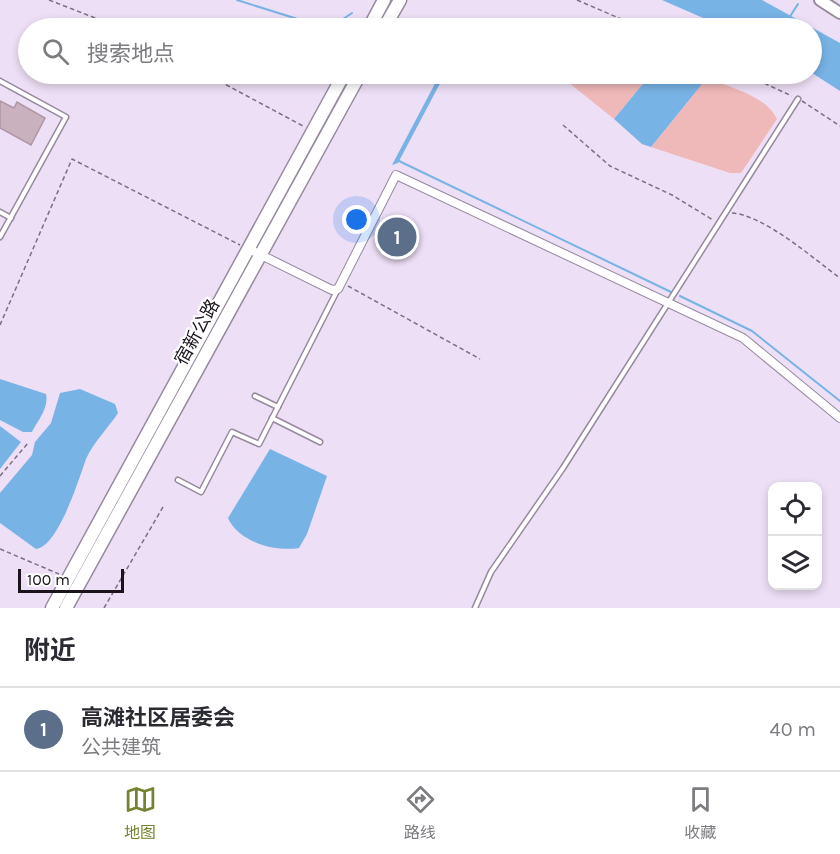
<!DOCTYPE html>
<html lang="zh">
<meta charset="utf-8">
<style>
:root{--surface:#fff;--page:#f7f7f7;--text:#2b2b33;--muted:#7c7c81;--line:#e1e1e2;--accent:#76822f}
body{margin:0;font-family:Karla,"Noto Sans SC",sans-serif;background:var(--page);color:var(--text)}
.controls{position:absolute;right:18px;bottom:18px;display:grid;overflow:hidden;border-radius:12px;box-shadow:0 3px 9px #0003}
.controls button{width:54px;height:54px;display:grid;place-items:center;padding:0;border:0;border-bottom:2px solid var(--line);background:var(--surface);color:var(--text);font:30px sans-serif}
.scale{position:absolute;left:18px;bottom:15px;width:106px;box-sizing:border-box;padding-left:6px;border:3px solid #1a151d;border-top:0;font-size:16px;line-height:21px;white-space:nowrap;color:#1a151d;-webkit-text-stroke:4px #fff;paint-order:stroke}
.you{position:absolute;left:357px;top:220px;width:21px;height:21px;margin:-15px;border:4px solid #fff;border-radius:50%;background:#1a73e8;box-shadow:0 0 0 9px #1a73e833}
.badge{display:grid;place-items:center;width:39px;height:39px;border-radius:50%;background:var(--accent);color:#fff;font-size:20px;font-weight:700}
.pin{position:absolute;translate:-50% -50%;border:3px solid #fff;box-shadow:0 2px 6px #0006}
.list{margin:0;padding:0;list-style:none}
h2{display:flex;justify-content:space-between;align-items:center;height:78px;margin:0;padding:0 24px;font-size:26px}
h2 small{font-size:20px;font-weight:400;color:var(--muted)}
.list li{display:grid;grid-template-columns:39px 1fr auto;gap:18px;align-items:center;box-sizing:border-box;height:84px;padding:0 24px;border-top:2px solid var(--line)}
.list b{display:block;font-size:22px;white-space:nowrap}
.list p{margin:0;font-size:20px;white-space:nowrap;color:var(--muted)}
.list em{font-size:20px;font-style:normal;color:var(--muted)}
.icon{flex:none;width:33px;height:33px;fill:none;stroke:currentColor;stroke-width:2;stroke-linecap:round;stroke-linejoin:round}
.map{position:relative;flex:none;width:840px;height:608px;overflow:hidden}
.search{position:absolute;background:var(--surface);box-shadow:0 3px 9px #0003;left:18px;right:18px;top:18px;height:66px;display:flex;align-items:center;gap:15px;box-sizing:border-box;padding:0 21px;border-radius:33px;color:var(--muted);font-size:22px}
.sheet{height:162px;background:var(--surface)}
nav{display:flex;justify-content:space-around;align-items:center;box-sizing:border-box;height:84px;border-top:2px solid var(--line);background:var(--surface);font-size:16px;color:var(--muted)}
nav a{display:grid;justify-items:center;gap:3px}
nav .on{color:var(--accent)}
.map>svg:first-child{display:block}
.green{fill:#f0b9b9}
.water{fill:#78b3e6}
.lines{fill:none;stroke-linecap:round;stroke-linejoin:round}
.stream{stroke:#78b3e6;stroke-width:2}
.building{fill:#cab1be;stroke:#af96a3;stroke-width:1.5}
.service-casing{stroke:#968a9f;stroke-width:7}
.minor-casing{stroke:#968a9f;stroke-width:10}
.secondary-casing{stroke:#968a9f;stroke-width:14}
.trunk-casing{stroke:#968a9f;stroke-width:15}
.path{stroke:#7a7180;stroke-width:1.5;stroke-dasharray:4.5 3;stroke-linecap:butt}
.service{stroke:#fff;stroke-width:4}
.minor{stroke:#fff;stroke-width:8}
.secondary{stroke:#fff;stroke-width:10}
.trunk{stroke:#fff;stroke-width:12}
.labels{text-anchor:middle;stroke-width:4.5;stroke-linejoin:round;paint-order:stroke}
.street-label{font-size:18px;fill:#1a151d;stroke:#fff}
</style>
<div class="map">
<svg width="840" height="608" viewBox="0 0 840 608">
<rect width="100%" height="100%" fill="#eddff6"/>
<g class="green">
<path d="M 558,74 L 651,74 L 614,119 Z"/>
<path d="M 707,78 C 731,88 765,95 777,119 L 741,173 L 730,173 L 651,147 Z"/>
</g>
<g class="water">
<path d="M 662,0 L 762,0 L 840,43 L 840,91 L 812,73 L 812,28 L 726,28 Z"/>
<path d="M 440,74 L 445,74 L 398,163 L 392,165 Z"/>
<path d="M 651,74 L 698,74 L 707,78 L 651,147 L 642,144 L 614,119 Z"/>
<path d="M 0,379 L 46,394 C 49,408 38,420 32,432 L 23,432 L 0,420 Z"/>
<path d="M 80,389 L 115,404 L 118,413 C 108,428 93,443 86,459 C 79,479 58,547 36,549 L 0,523 L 0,493 L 32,455 L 35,442 L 51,423 L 60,393 Z"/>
<path d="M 0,426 L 21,442 L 0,469 Z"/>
<path d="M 270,449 L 327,476 L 307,534 L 299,548 C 276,552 238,542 228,518 Z"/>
</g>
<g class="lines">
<g class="stream">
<path d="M 237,0 L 323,27 L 337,23 L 352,13"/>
<path d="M 789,18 L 798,4"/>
<path d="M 399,161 L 671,292"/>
<path d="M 680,296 L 752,331 L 840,401"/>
</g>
</g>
<path class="building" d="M 0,101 L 14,108 L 17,102 L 45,118 L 31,145 L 0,128 Z"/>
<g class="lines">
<defs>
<g id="service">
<path d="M 0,81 L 66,117 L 0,237"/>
<path d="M 0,212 L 11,218"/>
<path d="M 255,396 L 278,407"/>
<path d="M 272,418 L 320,442"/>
<path d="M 178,480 L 201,492 L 232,432 L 259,444 L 338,289"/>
<path d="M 475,608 L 491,572 L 563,468 L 798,99"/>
</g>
<path id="minor" d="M 249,249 L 332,290 L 338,289 L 396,175 L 743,338 L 840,418"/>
<path id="secondary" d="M 820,0 L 840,13"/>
<g id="trunk">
<path d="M 369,28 L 384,0"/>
<path d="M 384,28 L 400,0"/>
<path d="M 52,608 L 344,74"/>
<path d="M 66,608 L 360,74"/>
</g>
</defs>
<use href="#service" class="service-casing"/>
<use href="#minor" class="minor-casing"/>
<use href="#secondary" class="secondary-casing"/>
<use href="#trunk" class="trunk-casing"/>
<g class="path">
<path d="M 49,0 L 121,28"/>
<path d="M 577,0 L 642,28"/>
<path d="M 206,74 L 303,126"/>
<path d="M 744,74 L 792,96"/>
<path d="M 802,101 L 840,126"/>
<path d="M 563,125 L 610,166 L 672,195 L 713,220"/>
<path d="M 732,213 C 764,215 814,259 840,278"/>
<path d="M 348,286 L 480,359"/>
<path d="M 0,325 L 72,159 L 240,245"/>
<path d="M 0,476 L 28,443"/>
<path d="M 0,549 L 59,574"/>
<path d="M 104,608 L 163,507"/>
</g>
<use href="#service" class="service"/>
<use href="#minor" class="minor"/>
<use href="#secondary" class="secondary"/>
<use href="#trunk" class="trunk"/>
</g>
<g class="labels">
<g class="street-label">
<text transform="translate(197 332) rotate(-61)" y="6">宿新公路</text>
</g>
</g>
</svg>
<div class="controls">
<button><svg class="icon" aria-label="locate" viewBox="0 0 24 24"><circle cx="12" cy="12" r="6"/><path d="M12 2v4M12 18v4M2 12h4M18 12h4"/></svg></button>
<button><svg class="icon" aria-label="layers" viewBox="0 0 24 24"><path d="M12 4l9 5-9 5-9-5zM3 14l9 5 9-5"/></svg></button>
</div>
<div class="scale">100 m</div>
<div class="you"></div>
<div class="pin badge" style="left:397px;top:237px;background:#5c6f8a">1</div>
<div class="search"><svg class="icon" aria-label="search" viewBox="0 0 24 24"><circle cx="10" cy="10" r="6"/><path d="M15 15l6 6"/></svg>搜索地点</div>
</div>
<section class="sheet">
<h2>附近<small></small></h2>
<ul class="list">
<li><span class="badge" style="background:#5c6f8a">1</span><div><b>高滩社区居委会</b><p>公共建筑</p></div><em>40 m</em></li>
</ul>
</section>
<nav>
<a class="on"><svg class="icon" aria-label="map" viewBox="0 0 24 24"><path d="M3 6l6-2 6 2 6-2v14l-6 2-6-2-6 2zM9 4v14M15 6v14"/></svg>地图</a>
<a><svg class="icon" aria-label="directions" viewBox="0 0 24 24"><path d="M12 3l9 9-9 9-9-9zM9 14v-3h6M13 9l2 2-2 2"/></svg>路线</a>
<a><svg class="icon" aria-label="saved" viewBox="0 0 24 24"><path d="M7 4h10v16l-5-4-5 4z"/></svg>收藏</a>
</nav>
